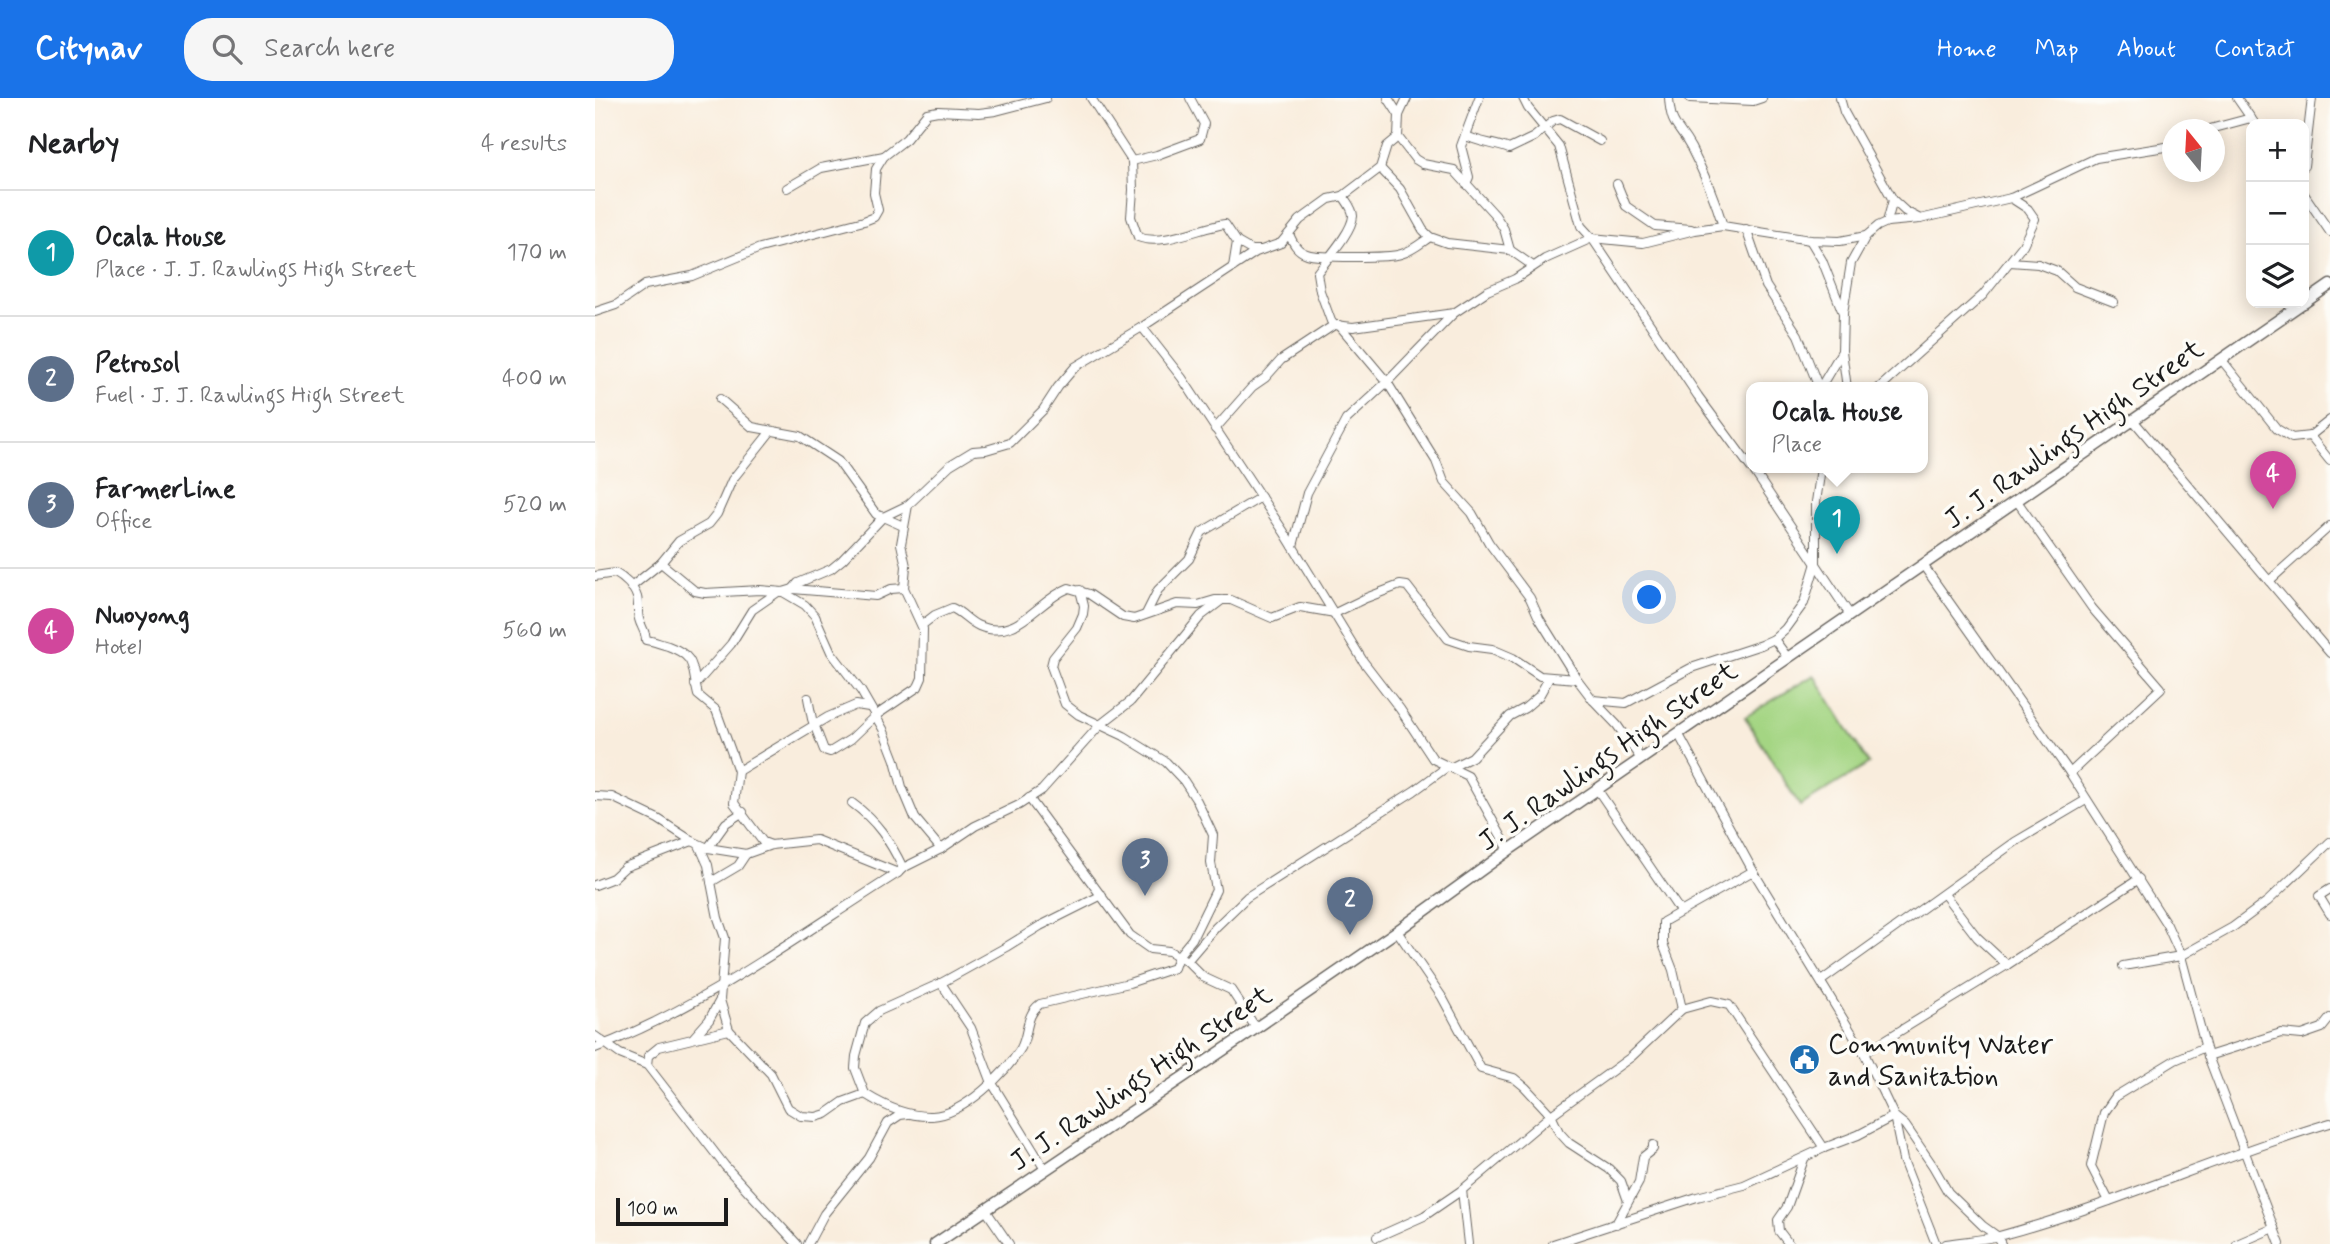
<!DOCTYPE html>
<meta charset="utf-8">
<style>
:root{--surface:#fff;--page:#f6f6f6;--text:#202124;--muted:#757577;--line:#e0e0e0;--accent:#1a73e8}
body{margin:0;font-family:Mynerve,sans-serif;background:var(--page);color:var(--text)}
.controls{position:absolute;right:21px;top:21px;display:grid;overflow:hidden;border-radius:14px;box-shadow:0 4px 18px #0003}
.controls button{width:63px;height:63px;display:grid;place-items:center;padding:0;border:0;border-bottom:2px solid var(--line);background:var(--surface);color:var(--text);font:35px sans-serif}
.compass{position:absolute;left:1567px;top:21px;width:63px;height:63px;border-radius:50%;background:var(--surface);box-shadow:0 4px 18px #0003;rotate:342deg}
.scale{position:absolute;left:21px;bottom:18px;width:112px;box-sizing:border-box;padding-left:7px;border:4px solid #1c1c1c;border-top:0;font-size:19px;line-height:24px;white-space:nowrap;color:#1c1c1c;-webkit-text-stroke:5px #fdfcf7;paint-order:stroke}
.you{position:absolute;left:1055px;top:500px;width:24px;height:24px;margin:-18px;border:5px solid #fff;border-radius:50%;background:#1a73e8;box-shadow:0 0 0 10px #1a73e833}
.badge{display:grid;place-items:center;width:46px;height:46px;border-radius:50%;background:var(--accent);color:#fff;font-size:23px;font-weight:700}
.pin{position:absolute;translate:-50% -58px;filter:drop-shadow(0 2px 4px #0008)}
.pin::after{content:'';position:absolute;top:37px;width:24px;height:21px;background:inherit;clip-path:polygon(0 0,100% 0,50% 100%)}
.popup{position:absolute;left:1151px;top:284px;width:182px;height:91px;box-sizing:border-box;display:grid;place-content:center;border-radius:14px;background:var(--surface);filter:drop-shadow(0 2px 5px #0005);font-size:23px;white-space:nowrap;color:var(--muted)}
.popup b{font-size:26px;color:var(--text)}
.popup::after{content:'';position:absolute;left:50%;top:100%;margin-left:-14px;border:14px solid transparent;border-top-color:var(--surface)}
.list{margin:0;padding:0;list-style:none}
h2{display:flex;justify-content:space-between;align-items:center;height:91px;margin:0;padding:0 28px;font-size:30px}
h2 small{font-size:23px;font-weight:400;color:var(--muted)}
.list li{display:grid;grid-template-columns:46px 1fr auto;gap:21px;align-items:center;box-sizing:border-box;height:126px;padding:0 28px;border-top:2px solid var(--line)}
.list b{display:block;font-size:26px;white-space:nowrap}
.list p{margin:0;font-size:23px;white-space:nowrap;color:var(--muted)}
.list em{font-size:23px;font-style:normal;color:var(--muted)}
.icon{flex:none;width:38px;height:38px;fill:none;stroke:currentColor;stroke-width:2;stroke-linecap:round;stroke-linejoin:round}
.map{position:relative;flex:none;width:1735px;height:1146px;overflow:hidden}
header{display:flex;align-items:center;gap:42px;box-sizing:border-box;height:98px;padding:0 35px;background:var(--accent);color:#fff}
header strong{font-size:33px}
nav{display:flex;gap:38px;margin-inline-start:auto;font-size:24px}
.search{width:490px;height:63px;background:var(--page);display:flex;align-items:center;gap:18px;box-sizing:border-box;padding:0 24px;border-radius:28px;color:var(--muted);font-size:26px}
main{display:flex}
aside{flex:1;background:var(--surface)}
.map>svg:first-child{display:block}
.green{fill:#a4d583;stroke:#607850;stroke-width:2}
.lines{fill:none;stroke-linecap:round;stroke-linejoin:round}
.minor-casing{stroke:#696560;stroke-width:10}
.major-casing{stroke:#696560;stroke-width:13}
.minor{stroke:#fff;stroke-width:8}
.major{stroke:#fff;stroke-width:10}
.labels{text-anchor:middle;stroke-width:7;stroke-linejoin:round;paint-order:stroke}
.street-label{font-size:28px;fill:#1c1c1c;stroke:#fdfcf7}
.poi-label{font-size:28px;fill:#1c1c1c;stroke:#fdfcf7;text-anchor:start}
</style>
<header>
<strong>Citynav</strong>
<div class="search"><svg class="icon" aria-label="search" viewBox="0 0 24 24"><circle cx="10" cy="10" r="6"/><path d="M15 15l6 6"/></svg>Search here</div>
<nav><a>Home</a><a>Map</a><a>About</a><a>Contact</a></nav>
</header>
<main>
<aside>
<h2>Nearby<small>4 results</small></h2>
<ul class="list">
<li><span class="badge" style="background:#0f9aa8">1</span><div><b>Ocala House</b><p>Place · J. J. Rawlings High Street</p></div><em>170 m</em></li>
<li><span class="badge" style="background:#5c6f8a">2</span><div><b>Petrosol</b><p>Fuel · J. J. Rawlings High Street</p></div><em>400 m</em></li>
<li><span class="badge" style="background:#5c6f8a">3</span><div><b>FarmerLine</b><p>Office</p></div><em>520 m</em></li>
<li><span class="badge" style="background:#d1479c">4</span><div><b>Nuoyong</b><p>Hotel</p></div><em>560 m</em></li>
</ul>
</aside>
<div class="map">
<svg width="1735" height="1146" viewBox="0 0 1735 1146">
<rect width="100%" height="100%" fill="#fdfcf7"/>
<filter id="ink" filterUnits="userSpaceOnUse"><feTurbulence type="fractalNoise" baseFrequency=".0143" numOctaves="2"/><feDisplacementMap in="SourceGraphic" scale="14" xChannelSelector="R" yChannelSelector="G"/><feConvolveMatrix kernelMatrix="1 2 1 2 8 2 1 2 1" color-interpolation-filters="sRGB"/></filter>
<filter id="wash" filterUnits="userSpaceOnUse"><feTurbulence type="fractalNoise" baseFrequency=".00686" numOctaves="4" result="noise"/><feDisplacementMap in="SourceGraphic" scale="28" xChannelSelector="R" yChannelSelector="G"/><feGaussianBlur stdDeviation="1.57" result="paint"/><feColorMatrix in="noise" values="0 0 0 0 0 0 0 0 0 0 0 0 0 0 0 0 0 1.4 0 .05"/><feComposite in="paint" operator="in"/></filter>
<g filter="url(#wash)">
<rect width="100%" height="100%" fill="#f9eddd"/>
<path class="green" d="M 1219,577 L 1274,666 L 1205,708 L 1150,619 Z"/>
</g>
<g filter="url(#ink)">
<g class="lines">
<defs>
<g id="minor">
<path d="M 496,0 L 537,63 L 562,57 L 605,41 L 609,26 L 595,0"/>
<path d="M 793,0 L 804,17"/>
<path d="M 928,0 L 933,10 L 964,48 L 986,128 L 997,140 L 1103,298 L 1156,370"/>
<path d="M 1074,0 C 1076,30 1083,26 1096,50 C 1109,75 1120,101 1128,128"/>
<path d="M 1095,0 L 1158,3 L 1167,0"/>
<path d="M 1245,0 L 1249,14 L 1298,102 L 1292,124"/>
<path d="M 1642,0 L 1660,26"/>
<path d="M 1611,32 L 1656,20"/>
<path d="M 870,37 C 883,45 900,45 914,51 L 939,39 L 958,23 L 965,21 L 1005,43"/>
<path d="M 803,39 L 820,61 L 828,66 L 859,72 L 900,117 L 909,131 L 915,152"/>
<path d="M 537,63 L 538,92 L 536,119 L 543,139 C 567,149 606,129 630,126 L 642,144 L 638,169"/>
<path d="M 1709,68 L 1717,0"/>
<path d="M 785,70 L 805,91 L 828,132 L 835,139 L 852,145 L 915,152 L 938,168"/>
<path d="M 871,86 L 874,79 L 866,48 L 884,0"/>
<path d="M 1022,86 L 1031,108 L 1060,128 L 1096,131"/>
<path d="M 192,90 L 226,70 L 289,58"/>
<path d="M 1709,96 L 1735,134"/>
<path d="M 748,98 C 752,104 758,111 758,118 C 757,134 732,161 722,175 L 725,193 L 736,223 L 739,227 L 758,229 L 859,215 L 892,193 L 920,181 L 950,161 L 997,140 L 1048,145 L 1100,132 L 1128,128 L 1215,142 L 1245,143 L 1271,138"/>
<path d="M 1298,102 L 1310,113 L 1325,121"/>
<path d="M 1151,131 L 1171,188 L 1203,237 L 1224,290"/>
<path d="M 694,136 C 698,145 702,153 712,156 C 723,160 794,160 806,156 C 817,153 826,145 835,139"/>
<path d="M 1215,142 L 1227,162 L 1248,215"/>
<path d="M 642,144 L 656,152 L 665,152"/>
<path d="M 1415,164 L 1443,166 L 1462,173 L 1480,189 L 1519,204"/>
<path d="M 0,214 L 21,207 L 50,187 L 97,178 L 165,150 L 269,123 L 279,119 L 283,112 L 279,95 L 281,71 L 289,58 L 311,41 L 332,15 L 343,13 L 384,15 L 401,13 L 451,0"/>
<path d="M 744,227 L 792,284 L 841,363 L 849,384 L 877,415 L 894,445 L 935,500 L 944,520 L 982,581 L 998,602 L 1022,627 L 1046,661"/>
<path d="M 547,229 L 587,280 L 689,434 L 768,563 L 805,611 L 838,661 L 873,678 L 914,752"/>
<path d="M 1247,253 L 1252,290"/>
<path d="M 1626,261 L 1682,331 L 1697,340 L 1715,338 L 1735,363"/>
<path d="M 1225,290 L 1247,253 L 1248,215 L 1256,165 L 1271,138 L 1283,128 L 1292,124 L 1325,121 L 1416,100 L 1501,60 L 1577,48"/>
<path d="M 1284,290 L 1388,197 L 1428,147 L 1440,121 L 1433,111 L 1416,100"/>
<path d="M 125,301 L 157,329 L 205,338 L 243,363 L 281,416 L 308,428"/>
<path d="M 1538,322 L 1735,555"/>
<path d="M 620,331 L 657,289 L 670,280 L 686,262 L 739,227"/>
<path d="M 1715,338 L 1735,322"/>
<path d="M 1157,370 L 1255,517"/>
<path d="M 1422,403 L 1497,510 L 1566,590 L 1475,675"/>
<path d="M 698,448 L 712,395 L 751,322 L 792,284 L 859,215"/>
<path d="M 66,465 L 100,493 L 110,495 L 165,492 L 188,494 L 198,491 L 203,485 L 236,471 L 247,462 L 288,419 L 313,407 L 355,367 L 378,353 L 391,352 L 415,345 L 448,312 L 463,289 L 480,269 L 547,229 L 661,154 L 686,145 L 705,122 L 734,101 L 748,98 L 785,70 L 792,48 L 803,39 L 804,17 L 812,0"/>
<path d="M 1328,467 L 1475,675 L 1572,827 L 1586,858 L 1613,958 L 1685,1146"/>
<path d="M 0,478 L 20,475 C 29,480 39,489 42,499 C 44,506 42,514 44,521 C 46,529 51,534 51,542 C 59,543 65,546 73,548 C 103,559 96,570 103,597 L 121,612 L 136,653 L 143,673 L 139,705 L 168,744 L 176,747"/>
<path d="M 1674,483 L 1735,428"/>
<path d="M 36,489 L 66,465 L 84,443 L 114,426 L 122,416 L 137,382 L 176,333"/>
<path d="M 198,491 L 281,498 L 296,491 L 309,490"/>
<path d="M 188,494 L 210,507 L 220,518 L 236,554 L 266,593 L 288,631 L 300,662 L 307,689 L 320,720 L 346,751"/>
<path d="M 551,516 L 563,492 L 594,461 L 607,434 L 666,399"/>
<path d="M 327,527 L 340,517 L 357,510 C 367,514 374,524 384,528 C 423,544 441,503 474,490 L 494,496 L 528,519 L 539,521 L 582,506 L 603,507 L 620,502 L 636,502 L 677,520 L 705,509 L 740,515 L 771,500 L 805,487 L 812,488 L 853,541 L 874,548 L 897,551 L 918,560 L 945,578 L 982,581"/>
<path d="M 1179,541 L 1193,560"/>
<path d="M 100,587 L 136,546 L 157,512 L 183,494"/>
<path d="M 213,600 L 217,621 L 229,652 L 235,654 L 256,641 L 280,618 L 323,589 L 327,580 L 328,531 L 309,490 L 311,468 L 306,446 L 313,407"/>
<path d="M 998,602 L 1031,605 L 1096,570 L 1166,547 L 1179,541 L 1190,531 L 1209,505 L 1221,465 L 1221,404 L 1226,370"/>
<path d="M 1083,635 L 1158,773 L 1269,955 L 1299,1018 L 1310,1027 L 1338,1068 L 1353,1094 L 1388,1128 L 1402,1138 L 1406,1146"/>
<path d="M 855,670 L 877,659 L 915,618 L 930,610 L 944,598 L 954,580"/>
<path d="M 143,673 L 233,619 L 261,607 L 274,609"/>
<path d="M 1002,691 L 1085,813"/>
<path d="M 0,698 L 17,699 L 63,721 L 97,743 L 113,750 L 151,756 L 176,747 L 221,742 L 303,775 L 308,770 L 346,751 L 380,728 L 424,707 L 447,692 L 505,627 L 536,603 L 606,518 L 627,502"/>
<path d="M 434,700 L 535,837 L 555,851 L 574,853 L 592,863 L 608,879 L 636,892 L 661,930"/>
<path d="M 257,705 C 282,723 295,743 308,770"/>
<path d="M 104,747 L 113,767 L 116,784 L 143,768 L 151,756"/>
<path d="M 113,750 L 131,725 L 148,714"/>
<path d="M 116,784 L 123,820 L 130,840 L 125,902 L 134,932 L 176,976 L 193,1010 L 206,1018 L 221,1019 L 231,1016 L 248,1004 L 270,996 C 289,1008 314,1019 337,1018 C 368,1017 411,975 426,950 C 434,935 430,917 445,906 L 534,885 L 579,870 L 583,858 L 597,841 L 621,792 L 616,765 L 618,737 L 602,703 L 589,683 L 571,664 L 529,638 L 484,617 L 470,606 L 456,568 L 458,560 L 482,530 L 488,516 L 489,508 L 485,492"/>
<path d="M 0,787 L 18,780 L 30,769 L 97,743"/>
<path d="M 1735,791 L 1724,798 L 1735,816"/>
<path d="M 1349,796 L 1382,839 L 1412,867"/>
<path d="M 802,833 L 847,899 L 886,971 L 919,980 L 930,989 L 956,1017 L 964,1034 L 974,1045 L 1014,1071 L 1026,1083 L 1033,1103"/>
<path d="M 592,863 L 621,829 L 652,799 L 819,693 L 852,669"/>
<path d="M 1528,868 L 1586,858 L 1638,829 L 1673,803 L 1735,744"/>
<path d="M 1226,883 L 1420,744 L 1491,702"/>
<path d="M 346,885 L 376,930 L 397,985 L 449,1070"/>
<path d="M 1087,911 L 1078,872 L 1068,846 L 1068,824 L 1158,773"/>
<path d="M 0,938 L 25,956 L 52,967 L 130,1068 L 202,1146"/>
<path d="M 98,940 L 114,922 L 125,902"/>
<path d="M 0,950 C 107,910 206,836 303,775"/>
<path d="M 1269,955 L 1412,867 L 1544,781"/>
<path d="M 1613,958 L 1686,935 L 1707,937 L 1727,930 L 1735,920"/>
<path d="M 52,967 L 53,958 L 64,949 L 134,932"/>
<path d="M 270,996 L 260,970 L 261,958 L 270,925 L 284,913 L 346,885 L 411,849 L 445,828 L 507,797"/>
<path d="M 867,1092 L 873,1146"/>
<path d="M 1514,1103 L 1496,1068 L 1509,1015 L 1521,998 L 1580,962 L 1610,949"/>
<path d="M 390,1111 L 414,1146"/>
<path d="M 1021,1126 L 1044,1084 L 1048,1059 L 1058,1051 L 1058,1047"/>
<path d="M 782,1139 L 829,1118 L 867,1092 L 956,1017 L 1036,959 L 1087,911 L 1116,903 L 1134,907 L 1229,1050"/>
<path d="M 213,1146 L 229,1116 L 274,1060 L 293,1025 L 305,1017 L 313,1016"/>
<path d="M 958,1146 L 1102,1099 L 1149,1087 L 1229,1050 L 1263,1037 L 1299,1018 L 1308,1062 L 1341,1146"/>
<path d="M 1194,1146 L 1184,1133 L 1183,1122 L 1192,1109 L 1209,1061"/>
<path d="M 1351,1146 C 1369,1143 1387,1142 1404,1138 C 1517,1108 1623,1058 1735,1025"/>
<path d="M 1642,1146 L 1679,1130"/>
</g>
<g id="major">
<path d="M 1709,205 L 1735,187"/>
<path d="M 340,1146 L 661,930 L 802,833 L 914,752 L 1708,205"/>
</g>
</defs>
<use href="#minor" class="minor-casing"/>
<use href="#major" class="major-casing"/>
<use href="#minor" class="minor"/>
<use href="#major" class="major"/>
</g>
</g>
<defs>
<symbol id="civic-disc" viewBox="-11 -11 22 22"><circle r="9.5" fill="#1f6fb2" stroke="#fdfcf7"/><path d="M-.6-6.5H3V-4.5H.6V-3L4-1V1h2V6H-6V1h2V-1L-.6-3ZM-1.2 2.5V6h2.4V2.5Z" fill="#fff"/></symbol>
</defs>
<g fill-rule="evenodd">
<use href="#civic-disc" x="1192" y="944" width="35" height="35"/>
</g>
<g class="labels">
<g class="street-label">
<text transform="translate(1478 335) rotate(-35)" y="10">J. J. Rawlings High Street</text>
<text transform="translate(1012 657) rotate(-35)" y="10">J. J. Rawlings High Street</text>
<text transform="translate(545 979) rotate(-34)" y="10">J. J. Rawlings High Street</text>
</g>
<g class="poi-label">
<text x="1233" y="955">Community Water<tspan x="1233" dy="32">and Sanitation</tspan></text>
</g>
</g>
</svg>
<div class="controls">
<button>+</button>
<button>−</button>
<button><svg class="icon" aria-label="layers" viewBox="0 0 24 24"><path d="M12 4l9 5-9 5-9-5zM3 14l9 5 9-5"/></svg></button>
</div>
<svg class="compass" viewBox="-18 -18 36 36"><path d="M0-13l5 13h-10z" fill="#e53935"/><path d="M0 13l5-13h-10z" fill="#757577"/></svg>
<div class="scale">100 m</div>
<div class="you"></div>
<div class="pin badge" style="left:1242px;top:456px;background:#0f9aa8">1</div>
<div class="popup"><b>Ocala House</b>Place</div>
<div class="pin badge" style="left:755px;top:837px;background:#5c6f8a">2</div>
<div class="pin badge" style="left:550px;top:798px;background:#5c6f8a">3</div>
<div class="pin badge" style="left:1678px;top:411px;background:#d1479c">4</div>
</div>
</main>
